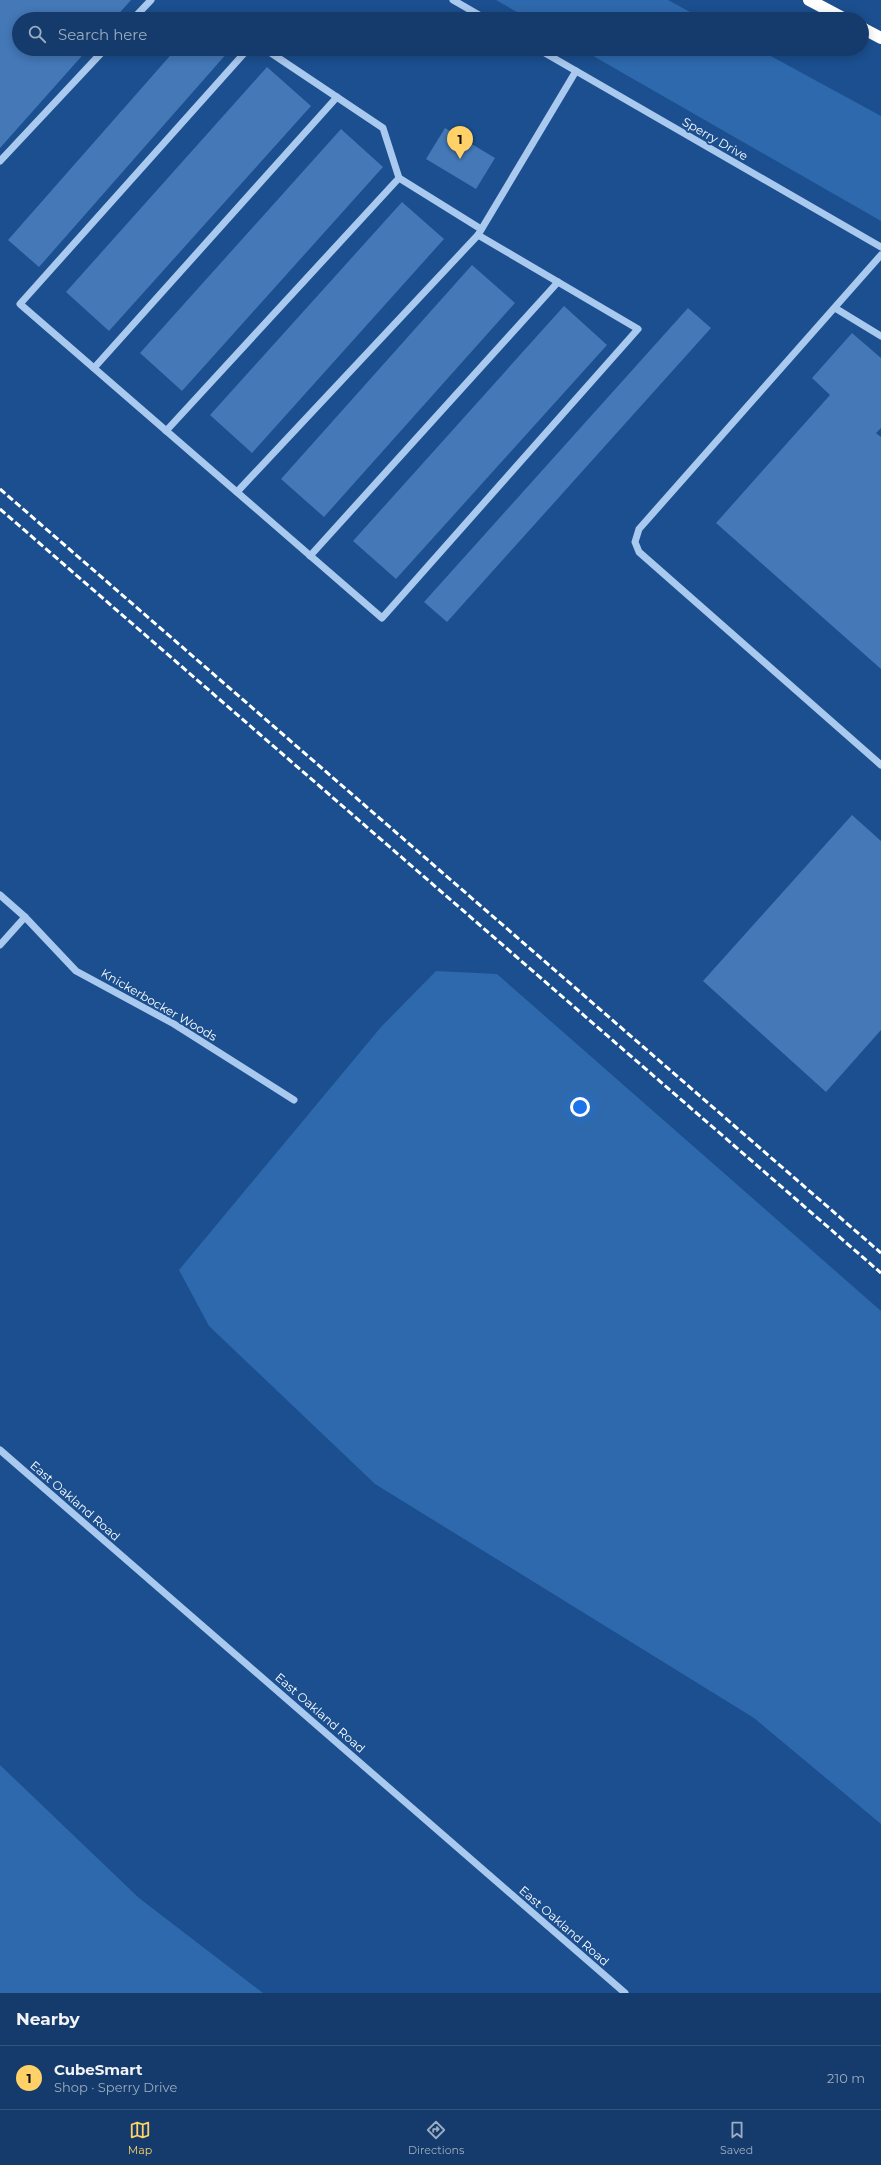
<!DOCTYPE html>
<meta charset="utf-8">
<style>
:root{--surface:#143b6b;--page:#214673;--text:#f1f3f6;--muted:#9dadc1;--line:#33557e;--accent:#ffd166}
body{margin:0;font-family:Montserrat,sans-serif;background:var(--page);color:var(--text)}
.you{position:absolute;left:580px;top:1107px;width:14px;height:14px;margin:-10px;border:3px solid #fff;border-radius:50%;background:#1a73e8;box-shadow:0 0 0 6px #1a73e833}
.badge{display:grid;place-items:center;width:26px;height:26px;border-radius:50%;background:var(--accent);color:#111;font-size:13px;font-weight:700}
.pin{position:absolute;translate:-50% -33px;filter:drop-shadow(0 1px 2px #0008)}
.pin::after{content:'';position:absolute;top:21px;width:14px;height:12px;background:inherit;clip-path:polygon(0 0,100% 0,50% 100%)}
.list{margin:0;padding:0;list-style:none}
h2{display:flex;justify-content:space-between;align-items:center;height:52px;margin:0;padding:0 16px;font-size:17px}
h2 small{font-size:13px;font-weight:400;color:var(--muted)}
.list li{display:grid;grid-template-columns:26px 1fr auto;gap:12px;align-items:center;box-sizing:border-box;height:64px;padding:0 16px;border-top:1px solid var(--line)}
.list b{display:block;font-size:15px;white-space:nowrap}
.list p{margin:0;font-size:13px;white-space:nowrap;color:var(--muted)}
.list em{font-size:13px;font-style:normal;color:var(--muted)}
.icon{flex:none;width:22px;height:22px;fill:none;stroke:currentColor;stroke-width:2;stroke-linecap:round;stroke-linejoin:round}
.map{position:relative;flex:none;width:881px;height:1993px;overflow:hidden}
.search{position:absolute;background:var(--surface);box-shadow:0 2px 10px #0003;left:12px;right:12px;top:12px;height:44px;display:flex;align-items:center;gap:10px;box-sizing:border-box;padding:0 14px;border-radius:22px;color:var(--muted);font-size:15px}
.sheet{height:116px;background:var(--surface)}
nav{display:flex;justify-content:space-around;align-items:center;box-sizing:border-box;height:56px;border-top:1px solid var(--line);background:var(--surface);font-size:11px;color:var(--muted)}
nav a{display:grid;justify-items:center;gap:2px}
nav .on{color:var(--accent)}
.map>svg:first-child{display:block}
.green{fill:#2e69ad}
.building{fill:#4478b7}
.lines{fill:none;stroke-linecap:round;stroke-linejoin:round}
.minor{stroke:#a9c9ee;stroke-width:7}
.highway{stroke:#fff;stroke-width:12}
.rail{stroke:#fff;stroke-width:3;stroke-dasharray:7 3;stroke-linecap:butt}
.labels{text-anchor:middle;stroke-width:4;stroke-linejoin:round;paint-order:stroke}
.street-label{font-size:12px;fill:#fff;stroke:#1b4f8f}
</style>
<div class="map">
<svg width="881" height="1993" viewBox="0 0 881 1993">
<rect width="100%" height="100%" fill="#1b4f8f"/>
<g class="green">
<path d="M 496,0 L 668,0 L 703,19 L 529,19 Z"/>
<path d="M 581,49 L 758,49 L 881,116 L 881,221 Z"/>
<path d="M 436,971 L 497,974 L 881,1311 L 881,1824 L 754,1718 L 375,1484 L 209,1326 L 179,1270 L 381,1027 Z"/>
<path d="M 0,1765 L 139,1898 L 263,1993 L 0,1993 Z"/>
</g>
<g class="building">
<path d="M 0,0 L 131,0 L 114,19 L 19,19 L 19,49 L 88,49 L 0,148 Z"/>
<path d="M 176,49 L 224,49 L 228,52 L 39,267 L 8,240 Z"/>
<path d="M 267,67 L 311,106 L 109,331 L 66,292 Z"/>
<path d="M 445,128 L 495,158 L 476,189 L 426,159 Z"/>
<path d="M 341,129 L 383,167 L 182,391 L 140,353 Z"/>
<path d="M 402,202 L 444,239 L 252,453 L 210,415 Z"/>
<path d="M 472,265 L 515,303 L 324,517 L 281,479 Z"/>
<path d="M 564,306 L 607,345 L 396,579 L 353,541 Z"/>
<path d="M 688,308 L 711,328 L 447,622 L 424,602 Z"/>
<path d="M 852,333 L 881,358 L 881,428 L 876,433 L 881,437 L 881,669 L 716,523 L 830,395 L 812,378 Z"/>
<path d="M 852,815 L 881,841 L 881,1030 L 826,1092 L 703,981 Z"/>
</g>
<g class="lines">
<g class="minor">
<path d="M 453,0 L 486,19"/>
<path d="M 133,19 L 151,0"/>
<path d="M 248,49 L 20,304 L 382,618 L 638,329 L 478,235 L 576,71"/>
<path d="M 265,49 L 383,128 L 399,178 L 481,229"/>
<path d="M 538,49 L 881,247"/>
<path d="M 0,161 L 105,49"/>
<path d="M 881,255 L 639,529 L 635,542 L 639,552 L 881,765"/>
<path d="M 835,308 L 881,336"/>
<path d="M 94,368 L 337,97"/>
<path d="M 166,431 L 399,178"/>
<path d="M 237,492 L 478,235"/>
<path d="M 310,556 L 558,282"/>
<path d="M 0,895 L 25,917 L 76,971 L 174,1024 L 294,1100"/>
<path d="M 0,945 L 25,917"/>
<path d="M 0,1450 L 625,1993"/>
</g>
<g class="highway">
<path d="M 809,0 L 845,19"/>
<path d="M 862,28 L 881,38"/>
</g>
<g class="rail">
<path d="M 0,489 L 881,1253"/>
<path d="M 0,509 L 881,1273"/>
</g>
</g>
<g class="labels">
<g class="street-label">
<text transform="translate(715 139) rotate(30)" y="4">Sperry Drive</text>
<text transform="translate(159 1005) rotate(30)" y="4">Knickerbocker Woods</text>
<text transform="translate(75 1501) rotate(41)" y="4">East Oakland Road</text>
<text transform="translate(320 1713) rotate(41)" y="4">East Oakland Road</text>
<text transform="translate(564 1926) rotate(41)" y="4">East Oakland Road</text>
</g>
</g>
</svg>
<div class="you"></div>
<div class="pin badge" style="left:460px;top:159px">1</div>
<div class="search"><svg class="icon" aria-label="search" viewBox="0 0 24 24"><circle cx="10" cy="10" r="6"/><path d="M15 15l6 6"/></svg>Search here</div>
</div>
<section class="sheet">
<h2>Nearby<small></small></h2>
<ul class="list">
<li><span class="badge">1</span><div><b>CubeSmart</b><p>Shop · Sperry Drive</p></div><em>210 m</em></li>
</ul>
</section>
<nav>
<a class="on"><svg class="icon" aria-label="map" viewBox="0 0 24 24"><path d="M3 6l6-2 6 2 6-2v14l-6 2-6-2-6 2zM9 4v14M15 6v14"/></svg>Map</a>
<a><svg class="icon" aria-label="directions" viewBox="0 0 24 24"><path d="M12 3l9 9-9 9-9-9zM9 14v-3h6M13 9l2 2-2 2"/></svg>Directions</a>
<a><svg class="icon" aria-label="saved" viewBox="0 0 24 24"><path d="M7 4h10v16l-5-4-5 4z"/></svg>Saved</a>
</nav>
